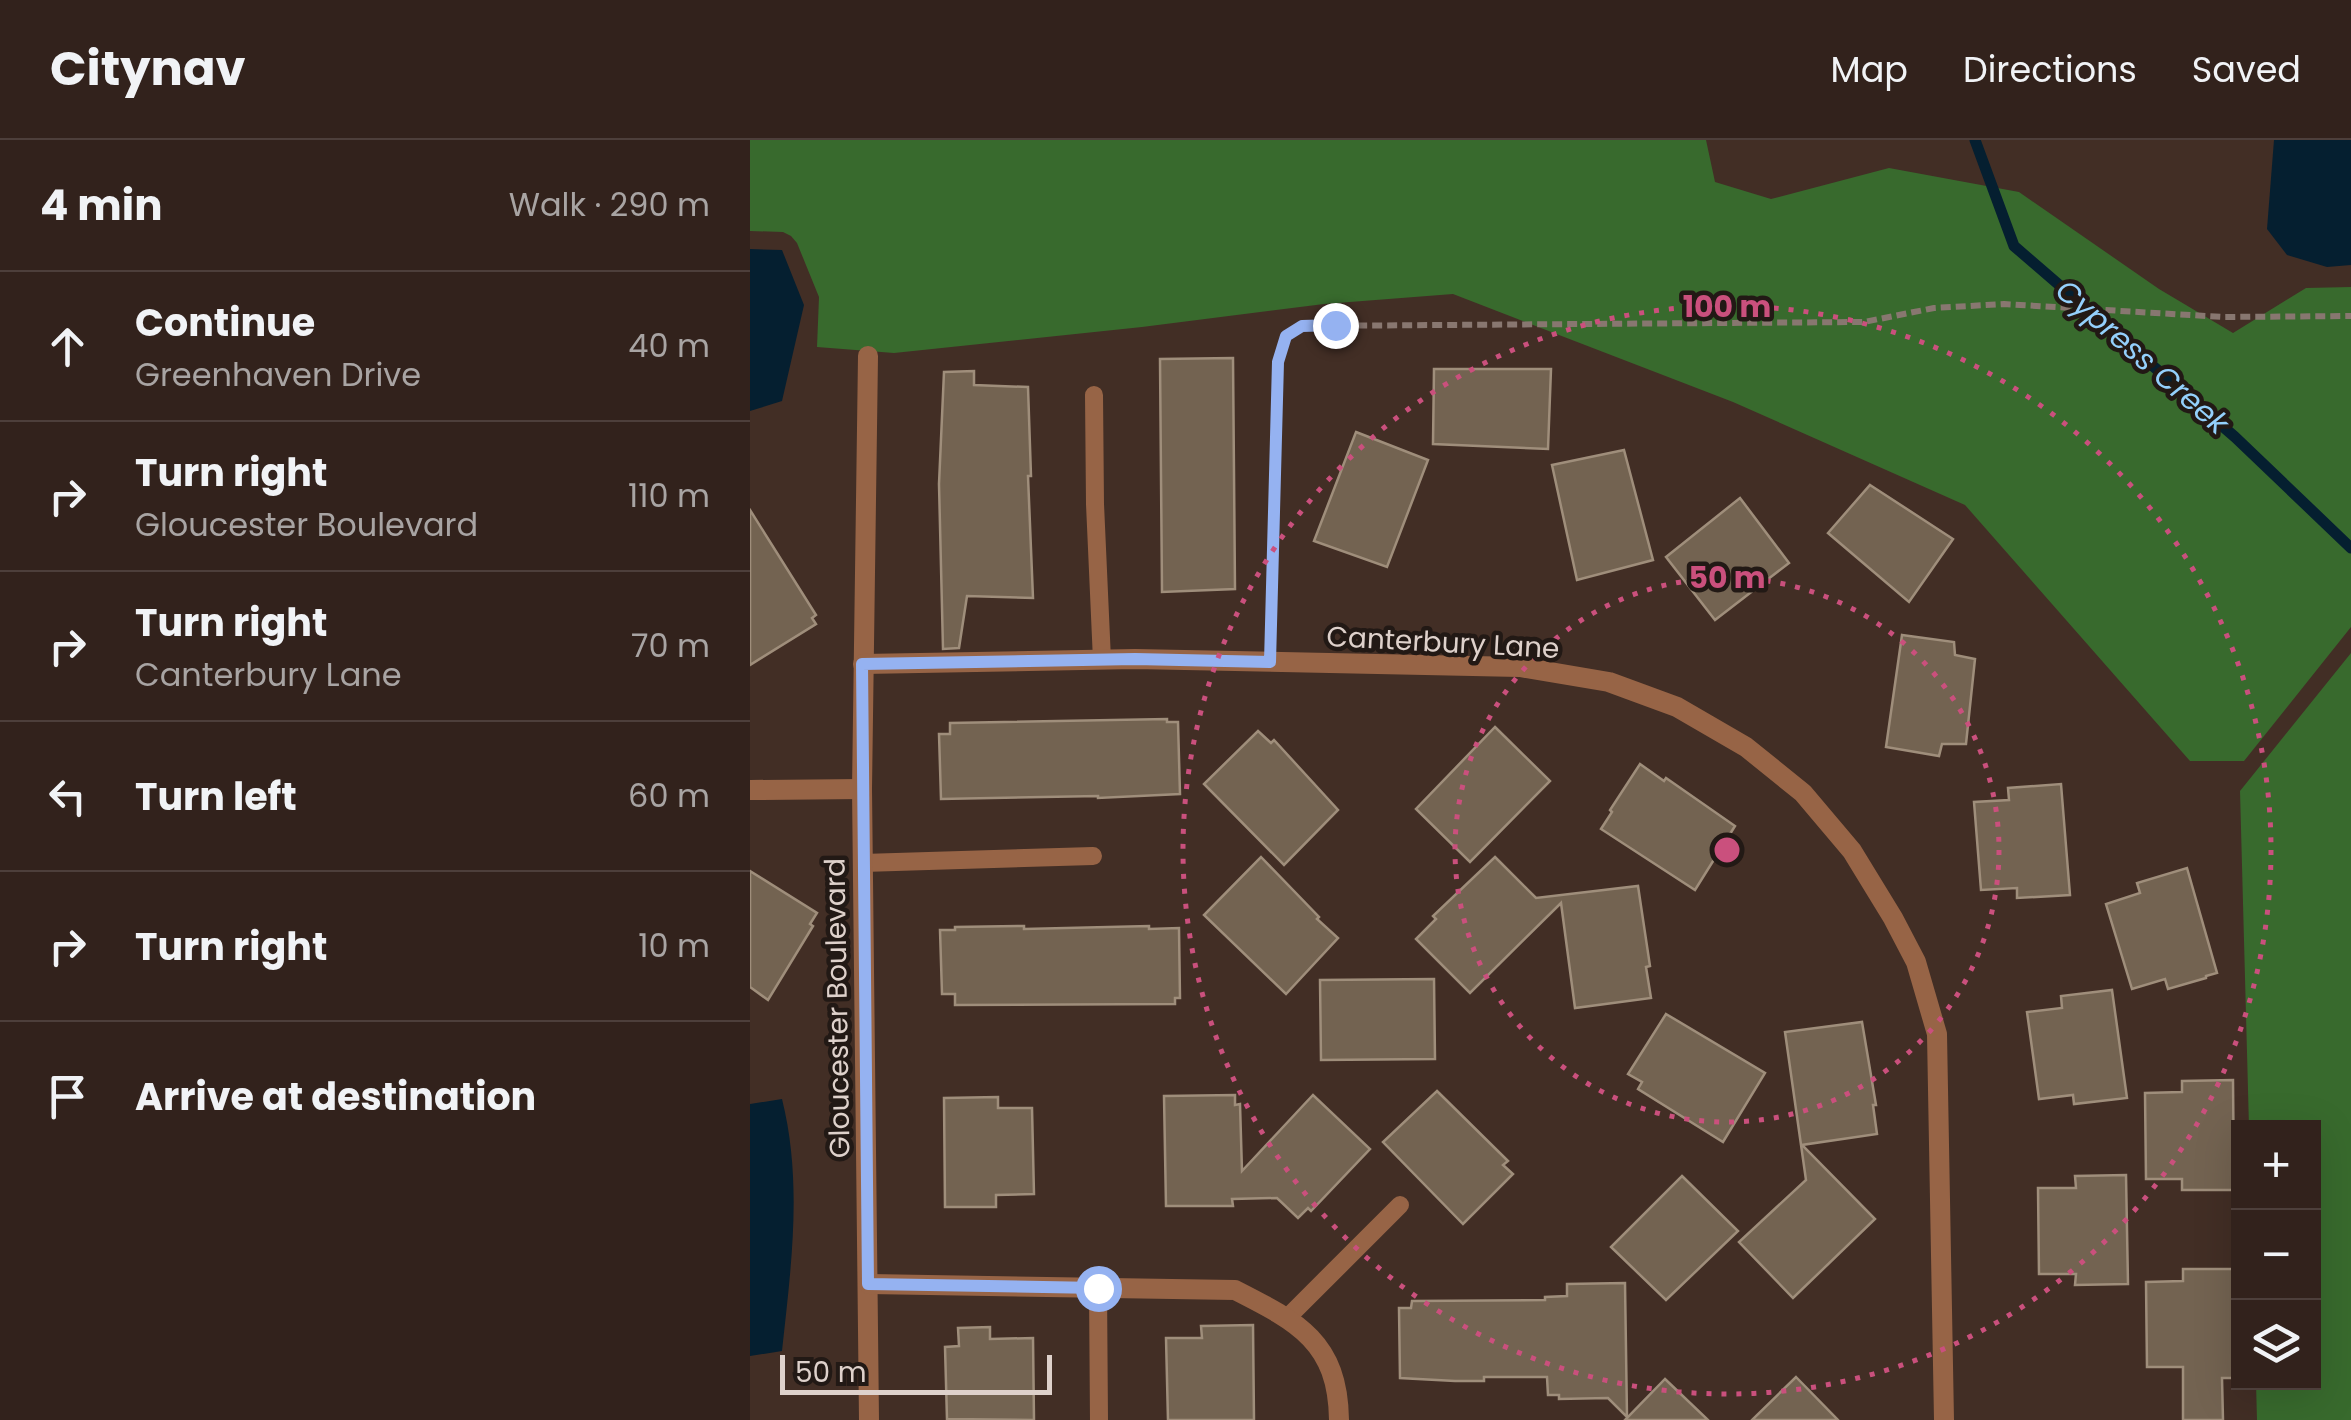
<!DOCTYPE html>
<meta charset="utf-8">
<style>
:root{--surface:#32221c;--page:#3a2a25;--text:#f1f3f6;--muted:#a8a4a3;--line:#4d3f3b}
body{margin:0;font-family:Poppins,sans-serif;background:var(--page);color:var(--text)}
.controls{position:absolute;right:30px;bottom:30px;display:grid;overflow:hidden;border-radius:0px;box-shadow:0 10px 40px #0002}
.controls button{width:90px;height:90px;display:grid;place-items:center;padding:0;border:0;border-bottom:2px solid var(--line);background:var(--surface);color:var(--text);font:50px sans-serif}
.scale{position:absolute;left:30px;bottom:25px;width:272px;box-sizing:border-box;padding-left:10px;border:5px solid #ded1cb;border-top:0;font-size:28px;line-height:35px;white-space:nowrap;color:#ded1cb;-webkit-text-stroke:8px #221915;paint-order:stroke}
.stop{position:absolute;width:30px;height:30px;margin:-22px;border:8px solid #95b2f1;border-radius:50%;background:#fff}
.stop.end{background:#95b2f1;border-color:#fff;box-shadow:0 2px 10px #0008}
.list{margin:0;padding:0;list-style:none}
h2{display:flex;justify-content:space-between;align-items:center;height:130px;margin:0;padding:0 40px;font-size:42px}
h2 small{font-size:32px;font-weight:400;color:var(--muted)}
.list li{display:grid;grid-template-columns:65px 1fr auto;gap:30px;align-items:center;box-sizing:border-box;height:150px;padding:0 40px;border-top:2px solid var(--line)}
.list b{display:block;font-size:38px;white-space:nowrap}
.list p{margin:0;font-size:32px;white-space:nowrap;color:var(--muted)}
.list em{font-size:32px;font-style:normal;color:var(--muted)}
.icon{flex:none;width:55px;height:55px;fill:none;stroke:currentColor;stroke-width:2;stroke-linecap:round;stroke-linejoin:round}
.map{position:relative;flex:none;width:1601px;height:1280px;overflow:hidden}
header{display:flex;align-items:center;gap:60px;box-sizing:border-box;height:140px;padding:0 50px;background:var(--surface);border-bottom:2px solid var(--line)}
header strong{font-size:48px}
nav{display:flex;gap:55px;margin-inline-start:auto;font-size:35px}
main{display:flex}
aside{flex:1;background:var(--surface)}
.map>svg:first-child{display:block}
.green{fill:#386a2d}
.water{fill:#051f30}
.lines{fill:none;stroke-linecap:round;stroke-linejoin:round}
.stream{stroke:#051f30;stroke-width:11}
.building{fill:#736351;stroke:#9f8e7b;stroke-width:2.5}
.path{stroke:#887770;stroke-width:6;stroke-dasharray:10 5;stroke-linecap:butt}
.service{stroke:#976446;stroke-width:18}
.minor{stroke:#976446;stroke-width:20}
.route{stroke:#95b2f1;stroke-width:12}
.ring{fill:none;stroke:#ca507d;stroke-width:5;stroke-dasharray:5 10}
.labels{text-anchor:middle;stroke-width:9;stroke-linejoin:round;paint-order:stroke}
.street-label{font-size:28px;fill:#ded1cb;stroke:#221915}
.water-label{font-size:30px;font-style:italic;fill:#94d0fc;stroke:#221915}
.centre{fill:#ca507d;stroke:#221915;stroke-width:5}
.ring-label{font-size:30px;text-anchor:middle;font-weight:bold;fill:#ca507d;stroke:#221915;stroke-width:9;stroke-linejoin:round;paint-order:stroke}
</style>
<header>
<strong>Citynav</strong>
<nav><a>Map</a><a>Directions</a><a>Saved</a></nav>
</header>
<main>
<aside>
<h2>4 min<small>Walk · 290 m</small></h2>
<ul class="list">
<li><svg class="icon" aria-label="ahead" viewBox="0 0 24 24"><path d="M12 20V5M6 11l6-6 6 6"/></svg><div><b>Continue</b><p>Greenhaven Drive</p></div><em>40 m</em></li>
<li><svg class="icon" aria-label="right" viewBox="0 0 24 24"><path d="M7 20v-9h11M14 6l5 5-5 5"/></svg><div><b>Turn right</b><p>Gloucester Boulevard</p></div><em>110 m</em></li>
<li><svg class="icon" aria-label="right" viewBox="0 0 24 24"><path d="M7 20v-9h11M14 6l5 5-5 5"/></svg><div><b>Turn right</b><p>Canterbury Lane</p></div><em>70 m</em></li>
<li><svg class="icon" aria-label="left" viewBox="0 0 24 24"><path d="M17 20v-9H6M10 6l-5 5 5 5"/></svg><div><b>Turn left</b></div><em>60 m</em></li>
<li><svg class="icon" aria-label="right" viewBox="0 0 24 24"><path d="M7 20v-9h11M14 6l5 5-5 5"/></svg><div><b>Turn right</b></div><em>10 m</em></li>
<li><svg class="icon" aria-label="arrive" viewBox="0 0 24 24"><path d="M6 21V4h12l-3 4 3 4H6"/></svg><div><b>Arrive at destination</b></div></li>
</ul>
</aside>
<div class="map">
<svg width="1601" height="1280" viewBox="0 0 1601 1280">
<rect width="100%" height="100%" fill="#422e25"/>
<g class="green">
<path d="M 0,0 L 956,0 L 965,42 L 1021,59 L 1139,28 L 1269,52 L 1409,149 L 1483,193 L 1556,148 L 1601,147 L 1601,487 L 1494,621 L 1440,621 L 1215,365 L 983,262 L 703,154 L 574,164 L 392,187 L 144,213 L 67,207 L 69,157 L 47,103 L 41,96 L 33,92 L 0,91 Z"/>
<path d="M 1601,513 L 1601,1280 L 1507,1280 L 1506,1243 L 1564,1242 L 1564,988 L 1499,987 L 1490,651 Z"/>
</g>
<g class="water">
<path d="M 1524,0 L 1601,0 L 1601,125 L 1577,127 L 1537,115 L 1517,89 Z"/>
<path d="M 0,109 L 32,110 L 54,165 L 32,261 L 0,271 Z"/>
<path d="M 32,959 C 53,1043 41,1127 32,1211 L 0,1216 L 0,964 Z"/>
</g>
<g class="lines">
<path class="stream" d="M 1225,0 L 1264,106 L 1485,297 L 1601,408"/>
</g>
<g class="building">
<path d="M 483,218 L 485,449 L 412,452 L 410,219 Z"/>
<path d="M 684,229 L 801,229 L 798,309 L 683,304 Z"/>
<path d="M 224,231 L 224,245 L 278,247 L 281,336 L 278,336 L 283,458 L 217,456 L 209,508 L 193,509 L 189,344 L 194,232 Z"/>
<path d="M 606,292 L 678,320 L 637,427 L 564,401 Z"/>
<path d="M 874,310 L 903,420 L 827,440 L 802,325 Z"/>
<path d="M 1120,345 L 1203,399 L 1159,462 L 1078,393 Z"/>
<path d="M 990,358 L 1039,423 L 965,480 L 916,417 Z"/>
<path d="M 0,370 L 66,475 L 62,478 L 66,484 L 0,525 Z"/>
<path d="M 1152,495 L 1204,502 L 1205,515 L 1225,519 L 1216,604 L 1192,604 L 1189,616 L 1136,607 Z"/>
<path d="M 417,579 L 417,582 L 428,582 L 430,654 L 348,658 L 348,656 L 191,659 L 189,594 L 200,594 L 200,583 Z"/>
<path d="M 745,587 L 800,641 L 720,722 L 666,669 Z"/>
<path d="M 508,591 L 521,603 L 524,600 L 588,670 L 534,725 L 454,644 Z"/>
<path d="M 890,624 L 914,641 L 916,638 L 985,686 L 945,750 L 851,689 L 862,672 L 860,670 Z"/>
<path d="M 1311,644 L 1320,755 L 1267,758 L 1267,748 L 1231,750 L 1224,662 L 1259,660 L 1258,648 Z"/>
<path d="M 511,717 L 569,777 L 567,779 L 588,798 L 536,854 L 454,775 Z"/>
<path d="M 745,717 L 786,758 L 888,746 L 900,826 L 896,827 L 901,858 L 825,868 L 811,763 L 720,853 L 666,799 L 686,779 L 683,776 Z"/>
<path d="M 1437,728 L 1467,833 L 1456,836 L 1456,838 L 1418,849 L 1415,839 L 1382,849 L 1356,764 L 1390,753 L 1387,743 Z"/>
<path d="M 0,731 L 67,773 L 60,784 L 63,786 L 18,860 L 0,847 Z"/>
<path d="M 274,786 L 274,789 L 399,786 L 399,789 L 429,788 L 430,858 L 425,858 L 425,864 L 205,865 L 205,854 L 192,854 L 190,790 L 205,790 L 205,787 Z"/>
<path d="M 684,839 L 685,919 L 571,920 L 570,840 Z"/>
<path d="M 1362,850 L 1377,958 L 1324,964 L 1323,955 L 1289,959 L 1277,872 L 1312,868 L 1311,856 Z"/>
<path d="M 916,874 L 1015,933 L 973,1002 L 888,949 L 892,942 L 878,934 Z"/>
<path d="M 1112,882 L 1126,965 L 1123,965 L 1127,994 L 1052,1005 L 1125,1079 L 1043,1158 L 989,1102 L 1056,1040 L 1035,892 Z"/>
<path d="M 1483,940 L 1484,1050 L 1432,1050 L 1432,1039 L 1396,1039 L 1395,953 L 1432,952 L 1432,941 Z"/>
<path d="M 687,951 L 758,1021 L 753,1025 L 763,1034 L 713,1084 L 633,1002 Z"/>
<path d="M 485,955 L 485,965 L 490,964 L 492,1031 L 563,955 L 620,1009 L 561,1071 L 558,1068 L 548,1078 L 527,1058 L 482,1059 L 483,1066 L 416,1066 L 414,956 Z"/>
<path d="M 248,957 L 248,968 L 282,968 L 284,1054 L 246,1055 L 246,1067 L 195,1067 L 194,958 Z"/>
<path d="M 1376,1035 L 1378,1144 L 1325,1145 L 1326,1134 L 1289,1134 L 1288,1048 L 1326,1048 L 1325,1036 Z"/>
<path d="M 932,1036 L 988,1091 L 916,1160 L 861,1107 Z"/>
<path d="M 1433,1129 L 1484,1129 L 1486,1238 L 1472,1238 L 1473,1280 L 1433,1280 L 1433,1227 L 1397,1227 L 1396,1142 L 1433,1141 Z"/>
<path d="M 875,1143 L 877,1277 L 858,1258 L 809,1259 L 809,1255 L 798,1255 L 797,1237 L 734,1237 L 734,1241 L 705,1241 L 650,1238 L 649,1168 L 661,1168 L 662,1161 L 795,1160 L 795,1157 L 817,1156 L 817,1144 Z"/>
<path d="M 503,1185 L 504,1280 L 418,1280 L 416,1198 L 452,1198 L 451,1186 Z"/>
<path d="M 240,1187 L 240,1199 L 283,1198 L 284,1280 L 197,1279 L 195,1207 L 209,1206 L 208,1188 Z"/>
<path d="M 1046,1237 L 1088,1280 L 1002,1280 Z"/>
<path d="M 915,1239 L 958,1280 L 875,1280 Z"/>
</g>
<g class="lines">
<path class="path" d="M 520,496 L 528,222 L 537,196 L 551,186 L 1114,182 L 1184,168 L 1254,164 L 1473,177 L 1601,176"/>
<g class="service">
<path d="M 344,255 L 345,364 L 352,520"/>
<path d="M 113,723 L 343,716"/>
<path d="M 348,1148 L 349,1280"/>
<path d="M 538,1177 L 650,1065"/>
</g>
<g class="minor">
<path d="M 118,216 L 112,649 L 119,1280"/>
<path d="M 113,524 L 385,519 L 770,527 L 859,542 L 927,567 L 996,607 L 1053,653 L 1102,711 L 1143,778 L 1166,822 L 1187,894 L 1194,1280"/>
<path d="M 0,650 L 112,649"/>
<path d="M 119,1144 L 485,1150 C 548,1182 588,1202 589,1280"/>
</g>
</g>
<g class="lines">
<path class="route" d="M 348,1148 L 118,1144 L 112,524 L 385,519 L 520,522 L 528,222 L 536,196 L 552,186 L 585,185"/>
</g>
<g class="ring">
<circle cx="977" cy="710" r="272"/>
<circle cx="977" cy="710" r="544"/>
</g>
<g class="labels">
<g class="street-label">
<text transform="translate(693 502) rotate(3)" y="10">Canterbury Lane</text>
<text transform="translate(87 868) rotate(-91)" y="10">Gloucester Boulevard</text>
</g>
<g class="water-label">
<text transform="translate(1392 217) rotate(41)" y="10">Cypress Creek</text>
</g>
</g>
<circle cx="977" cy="710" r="15" class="centre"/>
<g class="ring-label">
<text x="977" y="177">100 m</text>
<text x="977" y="448">50 m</text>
</g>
</svg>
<div class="controls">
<button>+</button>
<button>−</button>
<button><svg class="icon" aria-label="layers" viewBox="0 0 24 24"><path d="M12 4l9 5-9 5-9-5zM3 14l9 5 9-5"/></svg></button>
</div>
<div class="scale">50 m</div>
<div class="stop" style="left:348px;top:1148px"></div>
<div class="stop end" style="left:585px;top:185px"></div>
</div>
</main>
